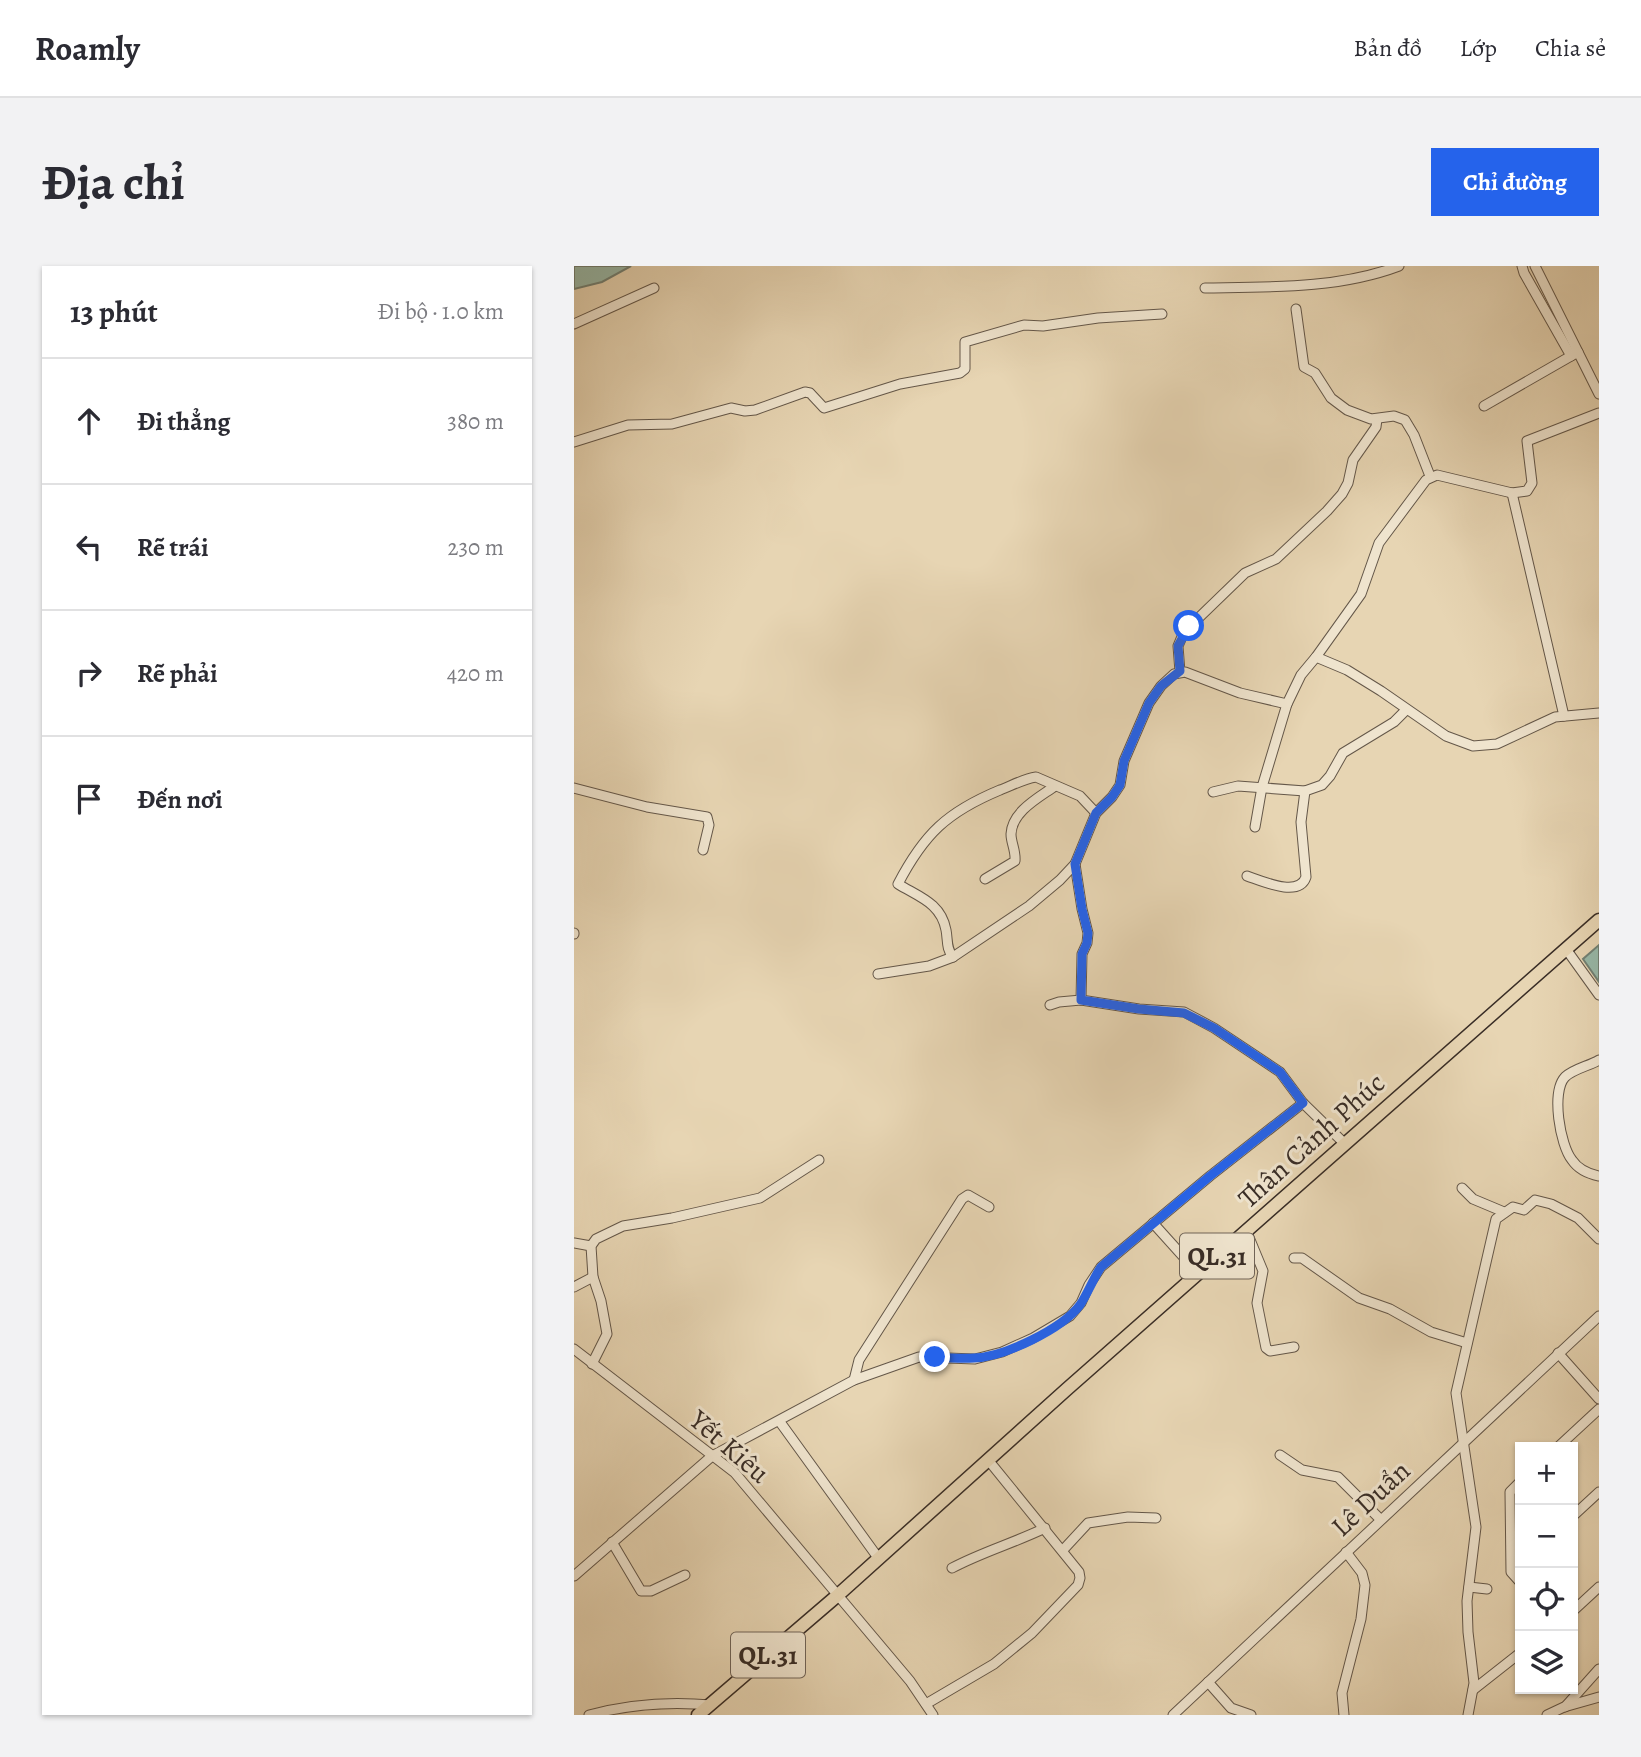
<!DOCTYPE html>
<html lang="vi">
<meta charset="utf-8">
<style>
:root{--surface:#fff;--page:#f2f2f3;--text:#2b2b33;--muted:#7c7c81;--line:#e1e1e2;--accent:#2563eb}
body{margin:0;font-family:Alegreya,serif;background:var(--page);color:var(--text)}
.controls{position:absolute;right:21px;bottom:21px;display:grid;overflow:hidden;border-radius:0px;box-shadow:0 2px 5px #0004}
.controls button{width:63px;height:63px;display:grid;place-items:center;padding:0;border:0;border-bottom:2px solid var(--line);background:var(--surface);color:var(--text);font:35px sans-serif}
.stop{position:absolute;width:21px;height:21px;margin:-16px;border:5px solid #2563eb;border-radius:50%;background:#fff}
.stop.end{background:#2563eb;border-color:#fff;box-shadow:0 2px 7px #0008}
.list{margin:0;padding:0;list-style:none}
h2{display:flex;justify-content:space-between;align-items:center;height:91px;margin:0;padding:0 28px;font-size:30px}
h2 small{font-size:23px;font-weight:400;color:var(--muted)}
.list li{display:grid;grid-template-columns:46px 1fr auto;gap:21px;align-items:center;box-sizing:border-box;height:126px;padding:0 28px;border-top:2px solid var(--line)}
.list b{display:block;font-size:26px;white-space:nowrap}
.list em{font-size:23px;font-style:normal;color:var(--muted)}
.icon{flex:none;width:38px;height:38px;fill:none;stroke:currentColor;stroke-width:2;stroke-linecap:round;stroke-linejoin:round}
.map{position:relative;flex:none;width:1025px;height:1449px;overflow:hidden;border-radius:0px}
header{display:flex;align-items:center;gap:42px;box-sizing:border-box;height:98px;padding:0 35px;background:var(--surface);border-bottom:2px solid var(--line)}
header strong{font-size:33px}
nav{display:flex;gap:38px;margin-inline-start:auto;font-size:24px}
.intro{display:flex;align-items:center;justify-content:space-between;box-sizing:border-box;height:168px;padding:0 42px}
h1{margin:0;font-size:49px}
.button{padding:18px 32px;border-radius:0px;background:var(--accent);color:#fff;font-size:24px;font-weight:700}
main{display:flex;gap:42px;padding:0 42px}
aside{flex:1;background:var(--surface);border-radius:0px;box-shadow:0 2px 5px #0004}
.map>svg:first-child{display:block}
.water{fill:#97b9a9;stroke:#718175;stroke-width:2}
.lines{fill:none;stroke-linecap:round;stroke-linejoin:round}
.minor-casing{stroke:#645749;stroke-width:11}
.highway-casing{stroke:#392d26;stroke-width:15}
.minor{stroke:#efe4ce;stroke-width:9}
.highway{stroke:#e7d5b3;stroke-width:12}
.route{stroke:#2563eb;stroke-width:9}
.labels{text-anchor:middle;stroke-width:6;stroke-linejoin:round;paint-order:stroke}
.shield{fill:#efe4ce;stroke:#706458;stroke-width:2}
.shield-label{font-size:26px;font-weight:bold;fill:#392d26}
.street-label{font-size:28px;fill:#392d26;stroke:#efe4ce}
</style>
<header>
<strong>Roamly</strong>
<nav><a>Bản đồ</a><a>Lớp</a><a>Chia sẻ</a></nav>
</header>
<div class="intro"><h1>Địa chỉ</h1><a class="button">Chỉ đường</a></div>
<main>
<aside>
<h2>13 phút<small>Đi bộ · 1.0 km</small></h2>
<ul class="list">
<li><svg class="icon" aria-label="ahead" viewBox="0 0 24 24"><path d="M12 20V5M6 11l6-6 6 6"/></svg><div><b>Đi thẳng</b></div><em>380 m</em></li>
<li><svg class="icon" aria-label="left" viewBox="0 0 24 24"><path d="M17 20v-9H6M10 6l-5 5 5 5"/></svg><div><b>Rẽ trái</b></div><em>230 m</em></li>
<li><svg class="icon" aria-label="right" viewBox="0 0 24 24"><path d="M7 20v-9h11M14 6l5 5-5 5"/></svg><div><b>Rẽ phải</b></div><em>420 m</em></li>
<li><svg class="icon" aria-label="arrive" viewBox="0 0 24 24"><path d="M6 21V4h12l-3 4 3 4H6"/></svg><div><b>Đến nơi</b></div></li>
</ul>
</aside>
<div class="map">
<svg width="1025" height="1449" viewBox="0 0 1025 1449">
<rect width="100%" height="100%" fill="#e7d5b3"/>
<filter id="stains"><feTurbulence type="fractalNoise" baseFrequency=".00286" numOctaves="4"/><feColorMatrix values="0 0 0 0 .2 0 0 0 0 .09 0 0 0 0 .02 0 0 0 .5 -.17"/></filter>
<radialGradient id="worn" r=".72"><stop offset=".6" stop-color="#630" stop-opacity="0"/><stop offset="1" stop-color="#630" stop-opacity=".3"/></radialGradient>
<g class="water">
<path d="M 0,0 L 57,0 L 28,16 L 0,23 Z"/>
<path d="M 1025,679 L 1025,716 L 1009,693 Z"/>
</g>
<g class="lines">
<defs>
<g id="minor">
<path d="M 948,0 L 950,7 L 997,90"/>
<path d="M 961,0 L 1025,128"/>
<path d="M 631,22 C 695,21 764,23 825,0"/>
<path d="M 722,43 L 730,101 L 741,107 L 757,132 L 773,144 L 797,153 L 820,150 L 831,154 L 840,169 L 856,210"/>
<path d="M 0,58 L 80,22"/>
<path d="M 910,140 L 1004,86"/>
<path d="M 0,176 L 54,159 L 98,158 L 157,142 L 171,145 L 181,144 L 231,126 L 236,127 L 250,142 L 326,118 L 386,107 L 391,103 L 391,76 L 450,59 L 469,60 L 524,52 L 588,48"/>
<path d="M 938,227 L 990,450"/>
<path d="M 742,391 L 773,404 L 807,425 L 872,470 L 899,480 L 923,478 L 981,451 L 1025,447"/>
<path d="M 606,406 L 604,380 L 610,366 L 671,307 L 702,293 L 753,245 L 768,228 L 774,217 L 779,194 L 802,161 L 803,153"/>
<path d="M 0,522 L 73,541 L 133,551 L 135,559 L 129,584"/>
<path d="M 639,526 L 664,520 L 731,525 L 748,519 L 756,510 L 769,487 L 820,456 L 832,444"/>
<path d="M 681,561 L 688,521 L 713,438 L 727,409 L 742,391 L 787,328 L 805,277 L 852,214 L 863,209 L 938,227 L 953,225 L 958,217 L 953,175 L 1025,147"/>
<path d="M 501,598 L 508,643 L 514,667 L 513,677 L 508,688 L 507,734"/>
<path d="M 673,610 C 688,615 725,632 732,611 L 727,556 L 731,525"/>
<path d="M 411,613 L 441,595 C 442,585 437,577 437,568 C 438,545 466,531 481,520"/>
<path d="M 0,667 L 0,668"/>
<path d="M 992,683 L 1025,729"/>
<path d="M 379,691 C 372,683 374,674 372,664 C 367,637 345,631 324,618 C 350,568 373,546 426,524 C 437,520 449,513 462,511 L 506,530 L 522,547"/>
<path d="M 304,708 L 355,700 L 379,691 L 455,640 L 486,614 L 501,598 L 522,547 L 538,531 L 546,519 L 550,495 L 575,437 L 587,420 L 600,408 L 611,406 L 666,427 L 713,438"/>
<path d="M 476,739 L 485,736 L 507,734 L 565,743 L 610,746 L 640,762 L 706,806 L 729,837 L 770,877"/>
<path d="M 1025,794 C 1015,800 999,803 991,811 C 977,826 986,879 998,894 C 1004,903 1015,908 1025,910"/>
<path d="M 888,922 L 899,933 L 930,946"/>
<path d="M 579,957 L 624,1007"/>
<path d="M 672,964 L 689,1005 L 683,1037 L 692,1082 L 696,1085 L 720,1081"/>
<path d="M 0,977 L 17,980"/>
<path d="M 720,992 L 728,992 L 785,1032 L 816,1043 L 857,1066 L 893,1077"/>
<path d="M 0,1021 L 19,1011"/>
<path d="M 0,1083 L 161,1207 L 336,1415 L 359,1449"/>
<path d="M 984,1087 L 1025,1133"/>
<path d="M 18,1098 L 33,1068 L 27,1035 L 19,1011 L 17,980 L 22,973 L 49,960 L 98,952 L 186,932 L 245,894"/>
<path d="M 280,1114 L 285,1094 L 388,933 L 394,929 L 415,941"/>
<path d="M 206,1156 L 305,1293"/>
<path d="M 984,1181 L 1025,1143"/>
<path d="M 706,1189 L 728,1204 L 764,1211 L 806,1253"/>
<path d="M 946,1216 L 936,1226 L 937,1306 L 946,1316"/>
<path d="M 999,1250 L 1025,1226"/>
<path d="M 38,1276 L 67,1325 L 77,1325 L 111,1309"/>
<path d="M 489,1284 L 514,1257 L 554,1251 L 582,1252"/>
<path d="M 378,1302 C 408,1286 440,1277 471,1262"/>
<path d="M 0,1310 L 138,1190 L 280,1114 L 345,1091 L 401,1093 L 428,1086 L 459,1072 L 496,1050 L 507,1037 L 515,1019 L 527,1001 L 636,910 L 729,837"/>
<path d="M 895,1321 L 913,1323"/>
<path d="M 999,1345 L 1025,1321"/>
<path d="M 634,1416 L 657,1442 L 677,1449"/>
<path d="M 899,1424 L 946,1387"/>
<path d="M 352,1438 L 420,1398 L 458,1367 L 504,1319 L 506,1312 L 505,1306 L 415,1195"/>
<path d="M 991,1441 L 1025,1403"/>
<path d="M 15,1449 C 56,1438 94,1435 137,1439"/>
<path d="M 599,1449 L 1025,1050"/>
<path d="M 770,1449 L 768,1427 L 787,1353 L 791,1319 L 788,1307 L 772,1286"/>
<path d="M 894,1449 L 900,1417 L 894,1366 L 893,1335 L 902,1261 L 882,1127 L 922,953 L 939,941 L 950,944 L 961,934 L 977,938 L 1004,952 L 1025,973"/>
<path d="M 973,1449 L 990,1441 L 1025,1431"/>
</g>
<path id="highway" d="M 124,1449 L 264,1329 L 493,1123 L 1025,654"/>
</defs>
<use href="#minor" class="minor-casing"/>
<use href="#highway" class="highway-casing"/>
<use href="#minor" class="minor"/>
<use href="#highway" class="highway"/>
</g>
<g class="lines">
<path class="route" d="M 361,1091 C 374,1092 387,1093 400,1092 C 430,1091 488,1063 506,1039 C 514,1027 519,1013 527,1001 L 636,910 L 729,837 L 706,806 L 640,762 L 610,747 L 565,743 L 507,734 L 508,688 L 513,677 L 514,667 L 508,643 L 501,598 L 522,547 L 538,531 L 546,519 L 550,495 L 575,437 L 587,420 L 606,405 L 604,380 L 615,360"/>
</g>
<g class="labels">
<g class="shield">
<rect x="606" y="967.5" width="74" height="45" rx="5"/>
<rect x="157" y="1366.5" width="74" height="45" rx="5"/>
</g>
<g class="shield-label">
<text x="643" y="999">QL.31</text>
<text x="194" y="1398">QL.31</text>
</g>
<g class="street-label">
<text transform="translate(737 874) rotate(-42)" y="10">Thân Cảnh Phúc</text>
<text transform="translate(156 1180) rotate(41)" y="10">Yết Kiêu</text>
<text transform="translate(796 1232) rotate(-43)" y="10">Lê Duẩn</text>
</g>
</g>
<rect width="100%" height="100%" filter="url(#stains)"/>
<rect width="100%" height="100%" fill="url(#worn)"/>
</svg>
<div class="controls">
<button>+</button>
<button>−</button>
<button><svg class="icon" aria-label="locate" viewBox="0 0 24 24"><circle cx="12" cy="12" r="6"/><path d="M12 2v4M12 18v4M2 12h4M18 12h4"/></svg></button>
<button><svg class="icon" aria-label="layers" viewBox="0 0 24 24"><path d="M12 4l9 5-9 5-9-5zM3 14l9 5 9-5"/></svg></button>
</div>
<div class="stop" style="left:615px;top:360px"></div>
<div class="stop end" style="left:361px;top:1091px"></div>
</div>
</main>
